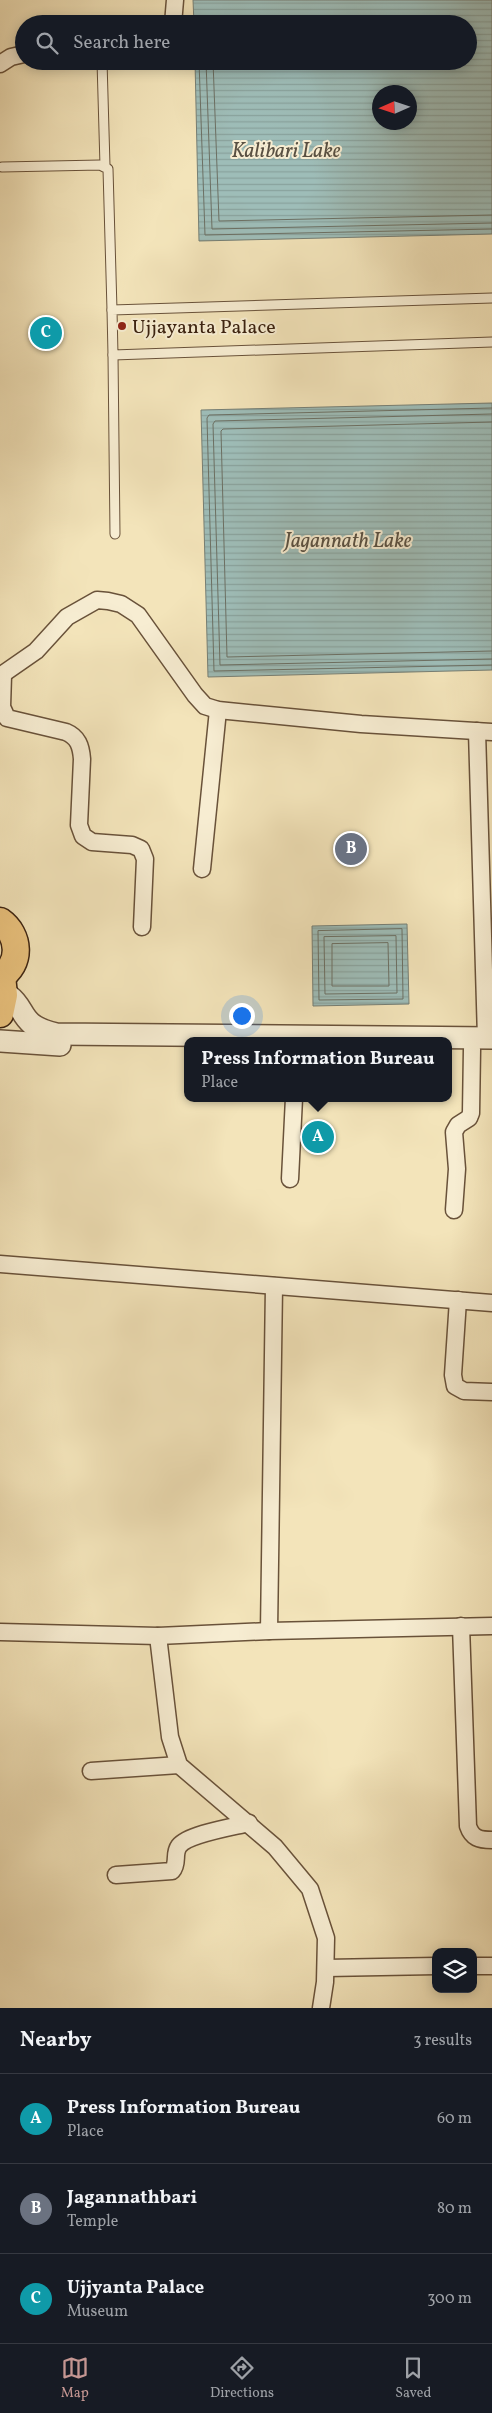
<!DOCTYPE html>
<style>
:root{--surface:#171b24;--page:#242831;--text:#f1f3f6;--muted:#9ea1a6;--line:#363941;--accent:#c59692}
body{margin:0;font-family:Vollkorn,serif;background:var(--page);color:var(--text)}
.controls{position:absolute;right:15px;bottom:15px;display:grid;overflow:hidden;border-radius:10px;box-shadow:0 2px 12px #0003}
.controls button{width:45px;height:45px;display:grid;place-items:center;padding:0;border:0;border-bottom:1px solid var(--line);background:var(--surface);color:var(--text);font:25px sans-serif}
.compass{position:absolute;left:372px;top:85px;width:45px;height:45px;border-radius:50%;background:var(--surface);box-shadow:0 2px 12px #0003;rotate:267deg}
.you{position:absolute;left:241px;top:1015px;width:18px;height:18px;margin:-12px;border:4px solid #fff;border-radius:50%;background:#1a73e8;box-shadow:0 0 0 8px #1a73e833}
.badge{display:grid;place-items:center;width:32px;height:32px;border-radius:50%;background:var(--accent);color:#fff;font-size:16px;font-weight:700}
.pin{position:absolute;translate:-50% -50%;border:2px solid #fff;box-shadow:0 1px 5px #0006}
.popup{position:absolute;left:184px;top:1037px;width:268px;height:65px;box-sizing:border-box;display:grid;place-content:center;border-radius:10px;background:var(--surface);filter:drop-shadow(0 1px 4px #0005);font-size:16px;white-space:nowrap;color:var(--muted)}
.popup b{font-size:19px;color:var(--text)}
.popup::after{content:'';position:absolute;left:50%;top:100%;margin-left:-10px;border:10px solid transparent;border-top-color:var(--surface)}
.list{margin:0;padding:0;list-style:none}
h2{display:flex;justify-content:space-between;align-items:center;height:65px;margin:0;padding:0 20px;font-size:21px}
h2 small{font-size:16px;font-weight:400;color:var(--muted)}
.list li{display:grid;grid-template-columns:32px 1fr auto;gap:15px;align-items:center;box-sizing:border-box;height:90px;padding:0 20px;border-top:1px solid var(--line)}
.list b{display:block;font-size:19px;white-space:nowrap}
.list p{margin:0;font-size:16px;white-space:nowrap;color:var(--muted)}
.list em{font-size:16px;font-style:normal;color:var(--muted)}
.icon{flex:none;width:28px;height:28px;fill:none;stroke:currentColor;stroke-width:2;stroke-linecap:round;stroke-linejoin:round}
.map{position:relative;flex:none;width:492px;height:2008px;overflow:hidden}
.search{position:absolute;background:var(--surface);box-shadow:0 2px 12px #0003;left:15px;right:15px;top:15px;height:55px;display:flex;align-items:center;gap:12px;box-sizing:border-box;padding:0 18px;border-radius:28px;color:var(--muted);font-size:19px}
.sheet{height:335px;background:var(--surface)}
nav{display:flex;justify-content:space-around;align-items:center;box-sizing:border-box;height:70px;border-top:1px solid var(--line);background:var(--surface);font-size:14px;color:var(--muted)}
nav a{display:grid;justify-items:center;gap:2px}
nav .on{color:var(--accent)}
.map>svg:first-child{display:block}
.water{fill:url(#water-rules);stroke:#767f75;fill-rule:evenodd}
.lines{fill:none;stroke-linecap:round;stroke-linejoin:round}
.shore{stroke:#6c7064;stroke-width:1}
.service-casing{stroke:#69523a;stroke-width:11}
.minor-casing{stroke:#69523a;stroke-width:19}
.tertiary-casing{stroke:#69523a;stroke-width:24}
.primary-casing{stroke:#3b2210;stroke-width:29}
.service{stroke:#f7edd2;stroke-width:9}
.minor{stroke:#f7edd2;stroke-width:16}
.tertiary{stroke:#f7edd2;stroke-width:21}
.primary{stroke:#eac27d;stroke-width:26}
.poi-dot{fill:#8f2418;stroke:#f7edd2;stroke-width:2}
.labels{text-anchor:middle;stroke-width:4;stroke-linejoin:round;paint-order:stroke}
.poi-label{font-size:20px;fill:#3b2210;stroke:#f7edd2;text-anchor:start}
.water-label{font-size:21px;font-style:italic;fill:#595042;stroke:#f7edd2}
</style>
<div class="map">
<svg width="492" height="2008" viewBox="0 0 492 2008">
<defs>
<pattern id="water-rules" width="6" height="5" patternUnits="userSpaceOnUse" patternTransform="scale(1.25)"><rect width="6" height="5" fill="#9ebdb8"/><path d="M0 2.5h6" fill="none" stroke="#89a29d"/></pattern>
</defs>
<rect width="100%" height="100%" fill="#f3e4ba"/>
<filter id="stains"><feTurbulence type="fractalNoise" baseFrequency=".004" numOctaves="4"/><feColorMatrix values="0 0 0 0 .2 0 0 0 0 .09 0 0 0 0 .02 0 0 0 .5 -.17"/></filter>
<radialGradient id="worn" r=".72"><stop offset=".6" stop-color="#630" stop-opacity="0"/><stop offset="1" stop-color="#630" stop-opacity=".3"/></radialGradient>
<g class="water">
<path d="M 193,0 L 492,0 L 492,234 L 199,241 L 195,61 L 468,61 L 468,24 L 194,24 ZM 380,92 L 410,92 L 410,122 L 380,122 Z"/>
<path d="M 492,403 L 492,670 L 208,677 L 201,410 Z"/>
<path d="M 407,924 L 409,1004 L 313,1006 L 312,926 Z"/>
</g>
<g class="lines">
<g class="shore">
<path d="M 199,61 L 205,235 L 492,229"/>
<path d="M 206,61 L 212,229 L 492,223"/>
<path d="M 213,61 L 219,221 L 492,215"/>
<path d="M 492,408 L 209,415 L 207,418 L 214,671 L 492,665"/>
<path d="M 492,414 L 215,421 L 213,424 L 220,665 L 492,659"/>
<path d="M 492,422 L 223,429 L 221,431 L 227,657 L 492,651"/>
<path d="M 402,929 L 403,999 L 319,1000 L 318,931 Z"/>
<path d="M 396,936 L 397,993 L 325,994 L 324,937 Z"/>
<path d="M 388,943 L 389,986 L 332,986 L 332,944 Z"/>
</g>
<defs>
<g id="service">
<path d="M 102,61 L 105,166"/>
<path d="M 2,167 L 100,165 L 108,169 L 112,310"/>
<path d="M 492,298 L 112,310 L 113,355 L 492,342"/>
<path d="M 113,355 L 115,534"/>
</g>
<g id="minor">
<path d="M 173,24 L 175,0"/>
<path d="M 0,64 L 11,57 L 24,54"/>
<path d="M 3,675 L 2,707 L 7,718 L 66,732 C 78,737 81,746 82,759 L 79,825 L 83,836 L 92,842 L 132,845 L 141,849 L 145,859 L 142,927"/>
<path d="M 0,676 L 36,651 L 67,617 L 97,600 L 108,601 L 121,604 L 138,615 L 195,695 L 205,706 L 218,710 L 361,724 L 492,732"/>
<path d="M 477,731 L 486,1038"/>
<path d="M 202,869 L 218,710"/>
<path d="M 290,1179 L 294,1098"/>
<path d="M 454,1210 L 457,1169 L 454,1132 L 458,1125 L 469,1118 L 471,1113 L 472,1049"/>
<path d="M 0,1264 L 492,1303"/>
<path d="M 458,1300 L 453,1375 L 455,1386 L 464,1391 L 492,1392"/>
<path d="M 461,1626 L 468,1826 C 472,1838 479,1840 492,1840"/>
<path d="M 269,1631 L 274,1286"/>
<path d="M 0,1632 L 158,1636 L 269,1631 L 492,1626"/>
<path d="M 158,1636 L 170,1737 L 179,1765 L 275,1847 L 310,1889 L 326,1938 L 325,1982 L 321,2008"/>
<path d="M 91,1771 L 179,1765"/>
<path d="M 116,1875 L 172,1871 C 179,1863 173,1854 179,1846 C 188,1834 233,1827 249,1823"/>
<path d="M 473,1966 L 492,1966"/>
<path d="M 326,1968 L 436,1966"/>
</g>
<g id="tertiary">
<path d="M 3,992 C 30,1007 14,1024 56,1034 L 492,1038"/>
<path d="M 0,1041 L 60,1045"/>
</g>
<g id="primary">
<path d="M 0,921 C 20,935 22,964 0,977"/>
<path d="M 0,1014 L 4,995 L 2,976"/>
</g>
</defs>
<use href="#service" class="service-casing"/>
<use href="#minor" class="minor-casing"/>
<use href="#tertiary" class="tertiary-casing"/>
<use href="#primary" class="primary-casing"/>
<use href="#service" class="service"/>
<use href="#minor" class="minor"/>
<use href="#tertiary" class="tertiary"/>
<use href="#primary" class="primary"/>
</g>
<circle class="poi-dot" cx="122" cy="326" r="5"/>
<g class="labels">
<g class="poi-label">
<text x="132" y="333">Ujjayanta Palace</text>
</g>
<g class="water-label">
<text x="286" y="157">Kalibari Lake</text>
<text x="348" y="547">Jagannath Lake</text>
</g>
</g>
<rect width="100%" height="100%" filter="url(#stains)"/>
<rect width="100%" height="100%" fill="url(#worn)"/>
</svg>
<div class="controls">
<button><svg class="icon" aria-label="layers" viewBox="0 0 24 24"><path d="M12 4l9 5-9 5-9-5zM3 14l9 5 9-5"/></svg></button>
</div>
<svg class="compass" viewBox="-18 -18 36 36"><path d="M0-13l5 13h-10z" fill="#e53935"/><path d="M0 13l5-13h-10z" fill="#9ea1a6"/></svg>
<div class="you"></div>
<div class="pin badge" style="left:318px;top:1137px;background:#0f9aa8">A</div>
<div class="popup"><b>Press Information Bureau</b>Place</div>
<div class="pin badge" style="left:351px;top:849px;background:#6b7280">B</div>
<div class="pin badge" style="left:46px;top:333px;background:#0f9aa8">C</div>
<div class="search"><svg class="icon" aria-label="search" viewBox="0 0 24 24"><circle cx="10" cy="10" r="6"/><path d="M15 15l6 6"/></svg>Search here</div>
</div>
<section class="sheet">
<h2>Nearby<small>3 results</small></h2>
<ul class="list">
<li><span class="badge" style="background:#0f9aa8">A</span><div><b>Press Information Bureau</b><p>Place</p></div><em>60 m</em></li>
<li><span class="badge" style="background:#6b7280">B</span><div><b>Jagannathbari</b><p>Temple</p></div><em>80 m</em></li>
<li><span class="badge" style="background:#0f9aa8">C</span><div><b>Ujjyanta Palace</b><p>Museum</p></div><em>300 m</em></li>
</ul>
</section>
<nav>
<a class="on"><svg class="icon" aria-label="map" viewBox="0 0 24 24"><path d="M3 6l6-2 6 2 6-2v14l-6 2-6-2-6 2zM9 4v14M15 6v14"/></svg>Map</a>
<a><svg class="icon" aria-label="directions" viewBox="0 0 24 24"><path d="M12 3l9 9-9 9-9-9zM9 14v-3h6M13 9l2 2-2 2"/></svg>Directions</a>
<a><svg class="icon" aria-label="saved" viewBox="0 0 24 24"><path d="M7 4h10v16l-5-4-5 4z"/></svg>Saved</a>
</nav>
